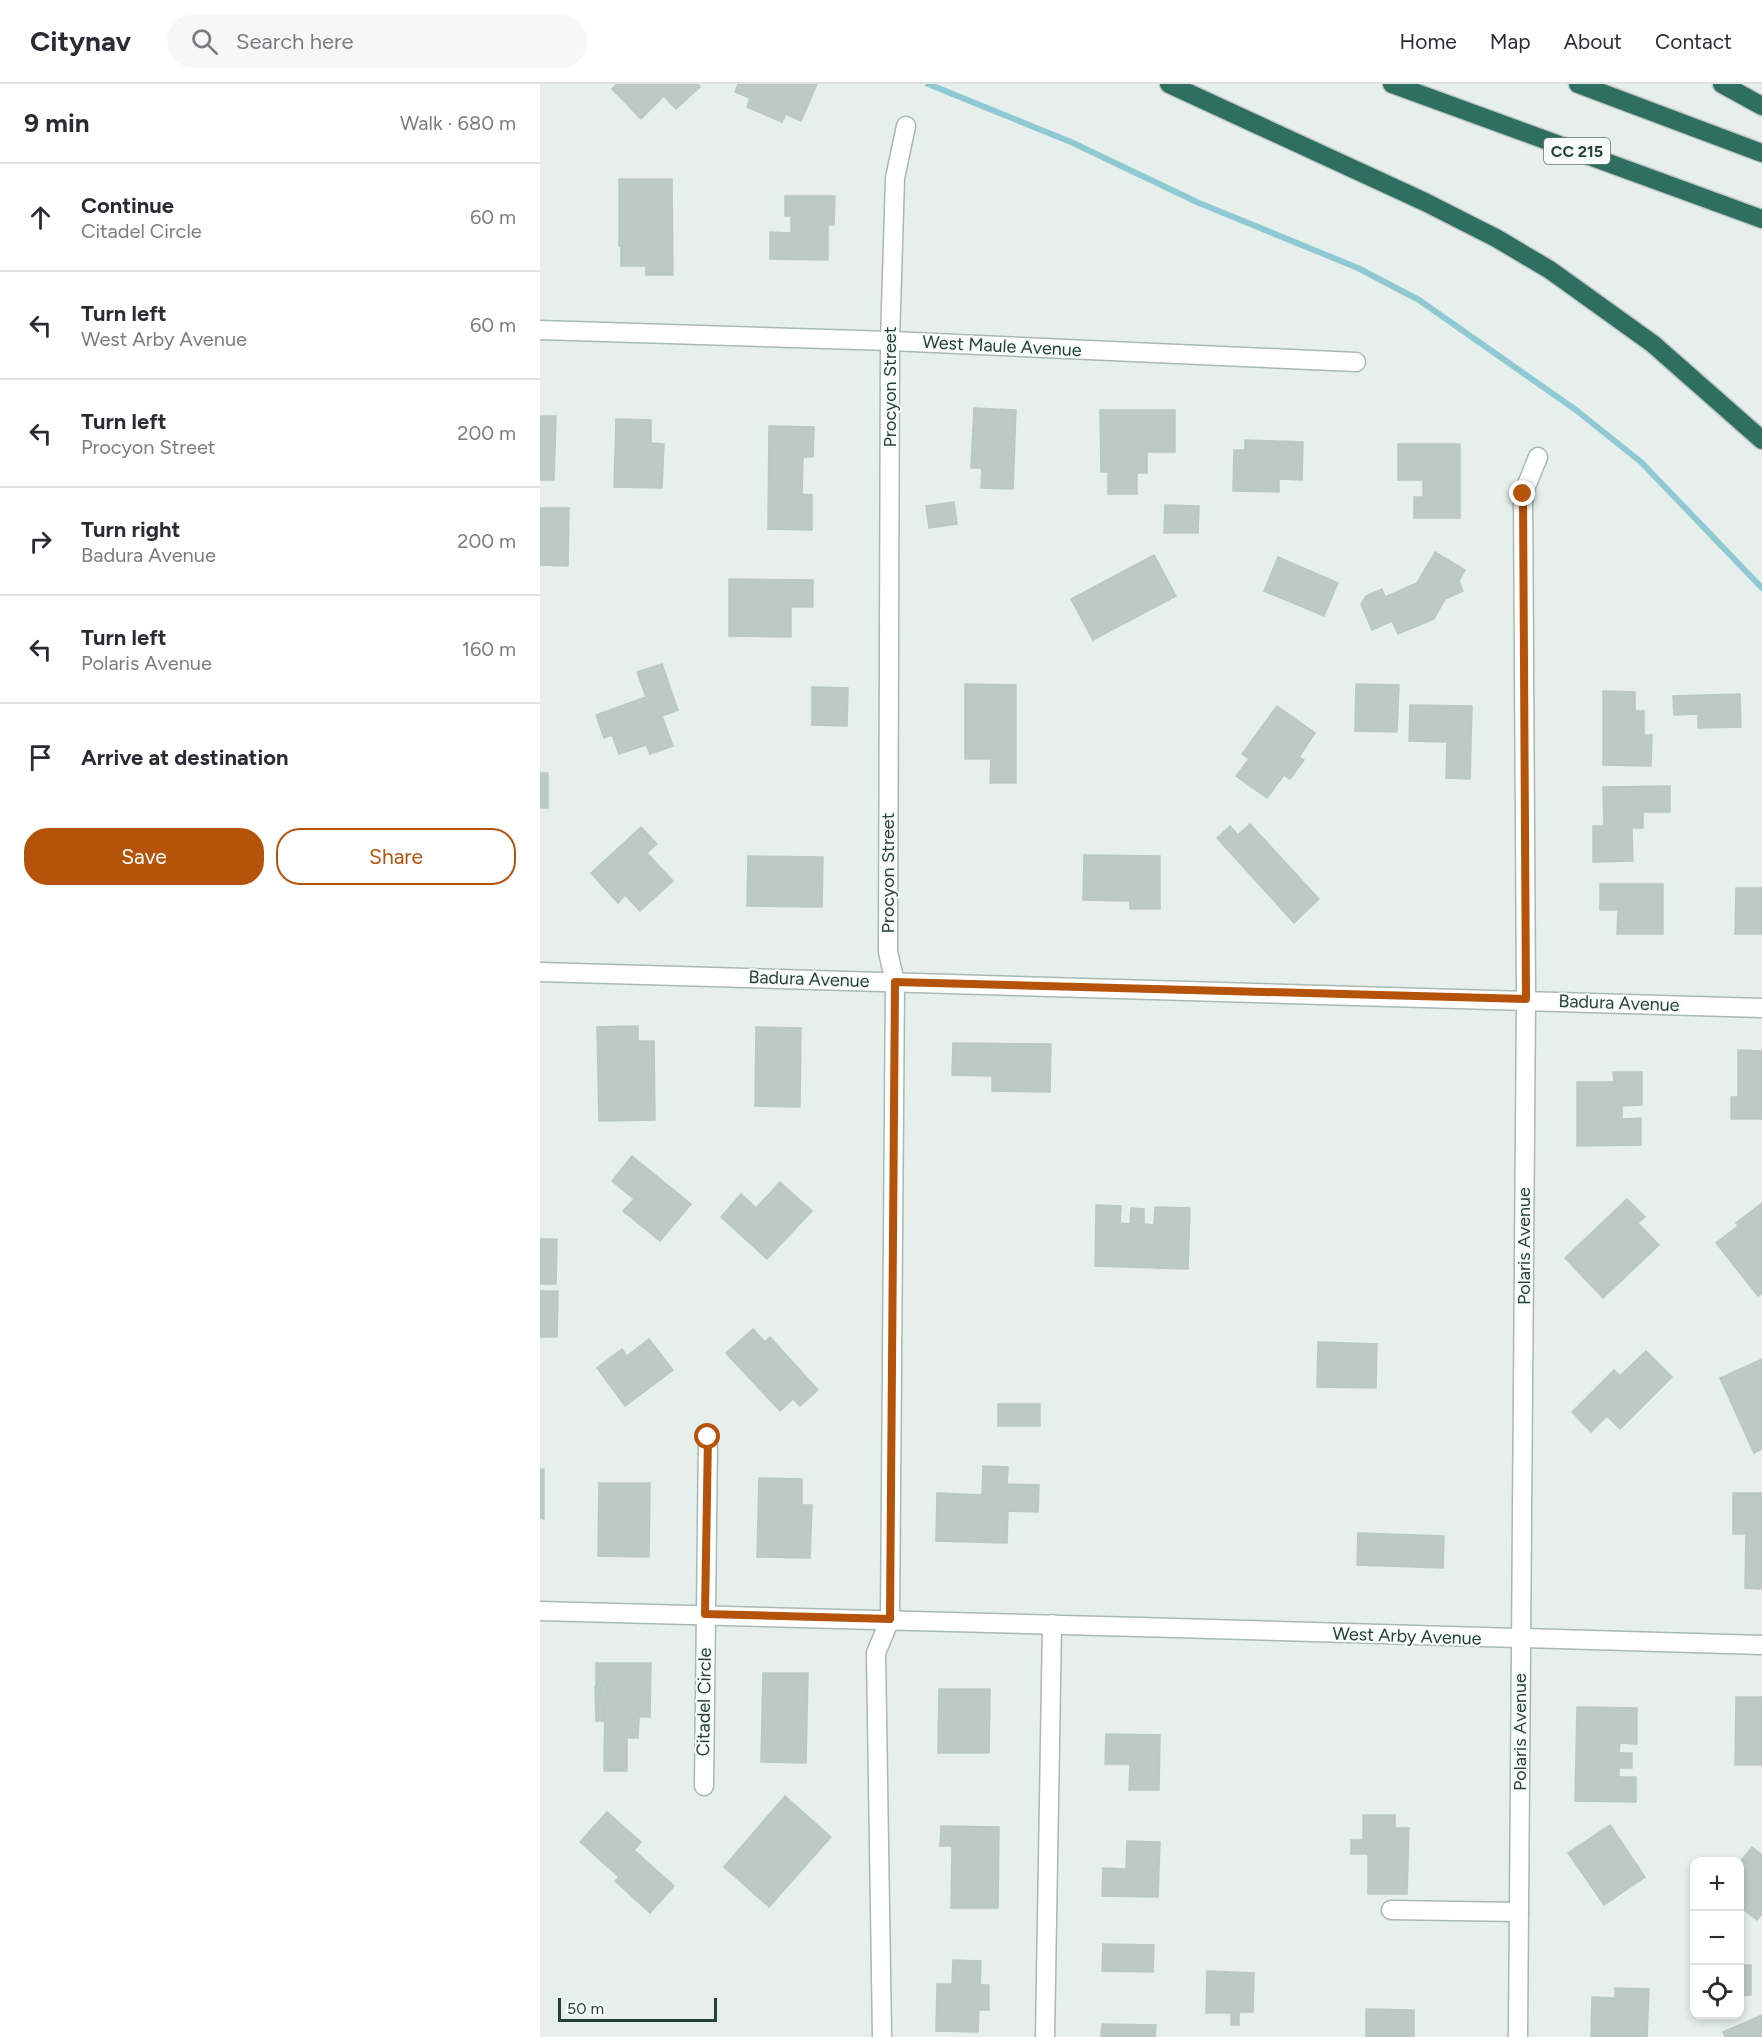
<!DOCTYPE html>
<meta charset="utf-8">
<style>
:root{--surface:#fff;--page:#f7f7f7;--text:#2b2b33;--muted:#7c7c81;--line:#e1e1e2;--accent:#b45309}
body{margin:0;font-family:Figtree,sans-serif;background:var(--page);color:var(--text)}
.controls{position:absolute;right:18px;bottom:18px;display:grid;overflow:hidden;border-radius:12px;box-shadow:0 3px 9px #0003}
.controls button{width:54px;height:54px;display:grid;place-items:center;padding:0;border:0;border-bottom:2px solid var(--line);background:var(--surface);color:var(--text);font:30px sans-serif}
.scale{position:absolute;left:18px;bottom:15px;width:159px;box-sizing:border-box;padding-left:6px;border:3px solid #24423a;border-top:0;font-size:16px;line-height:21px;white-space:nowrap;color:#24423a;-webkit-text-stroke:4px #f7fbf9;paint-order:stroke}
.stop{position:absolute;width:18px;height:18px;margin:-14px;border:4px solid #b45309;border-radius:50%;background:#fff}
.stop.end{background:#b45309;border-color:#fff;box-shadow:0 2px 6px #0008}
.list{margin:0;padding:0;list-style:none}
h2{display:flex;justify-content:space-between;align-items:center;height:78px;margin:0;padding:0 24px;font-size:26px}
h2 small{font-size:20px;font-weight:400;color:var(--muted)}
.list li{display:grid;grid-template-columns:39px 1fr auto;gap:18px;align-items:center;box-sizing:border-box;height:108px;padding:0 24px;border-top:2px solid var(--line)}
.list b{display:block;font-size:22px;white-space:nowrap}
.list p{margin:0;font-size:20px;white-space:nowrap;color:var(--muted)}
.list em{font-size:20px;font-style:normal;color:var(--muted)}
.actions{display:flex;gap:12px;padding:18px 24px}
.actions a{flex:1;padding:14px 0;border:2px solid var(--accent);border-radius:24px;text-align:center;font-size:21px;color:var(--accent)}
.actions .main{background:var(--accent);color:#fff}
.icon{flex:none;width:33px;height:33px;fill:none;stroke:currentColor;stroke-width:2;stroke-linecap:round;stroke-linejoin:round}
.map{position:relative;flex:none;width:1222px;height:1953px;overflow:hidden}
header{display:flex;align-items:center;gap:36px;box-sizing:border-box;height:84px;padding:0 30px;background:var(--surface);border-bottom:2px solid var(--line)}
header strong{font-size:28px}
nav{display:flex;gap:33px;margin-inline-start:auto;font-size:21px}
.search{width:420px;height:54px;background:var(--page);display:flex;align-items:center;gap:15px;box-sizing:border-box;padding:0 21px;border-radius:33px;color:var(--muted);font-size:22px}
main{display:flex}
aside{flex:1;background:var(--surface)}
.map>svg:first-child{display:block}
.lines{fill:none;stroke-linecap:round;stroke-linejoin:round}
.stream{stroke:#8ec9d4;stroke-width:6}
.building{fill:#bbcac4;stroke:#b8c9c2;stroke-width:1.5}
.minor-casing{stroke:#a8b8b2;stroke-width:21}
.highway-casing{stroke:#c2cac8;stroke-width:21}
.minor{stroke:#fff;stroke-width:18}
.highway{stroke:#2f6f62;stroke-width:18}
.route{stroke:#b45309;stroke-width:8}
.labels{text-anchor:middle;stroke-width:4.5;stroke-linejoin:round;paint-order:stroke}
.shield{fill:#f7fbf9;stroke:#637a73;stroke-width:1.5}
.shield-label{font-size:16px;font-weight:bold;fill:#24423a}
.street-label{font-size:18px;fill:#24423a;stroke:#f7fbf9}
</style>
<header>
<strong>Citynav</strong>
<div class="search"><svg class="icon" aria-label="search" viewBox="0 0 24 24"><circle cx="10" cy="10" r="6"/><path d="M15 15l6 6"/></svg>Search here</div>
<nav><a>Home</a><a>Map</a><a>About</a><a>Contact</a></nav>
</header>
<main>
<aside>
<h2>9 min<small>Walk · 680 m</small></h2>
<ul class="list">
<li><svg class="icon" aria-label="ahead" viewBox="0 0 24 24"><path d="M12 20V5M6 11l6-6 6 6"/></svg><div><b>Continue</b><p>Citadel Circle</p></div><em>60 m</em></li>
<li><svg class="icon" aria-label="left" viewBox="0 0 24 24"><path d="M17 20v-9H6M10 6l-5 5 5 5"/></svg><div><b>Turn left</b><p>West Arby Avenue</p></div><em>60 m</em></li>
<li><svg class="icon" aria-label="left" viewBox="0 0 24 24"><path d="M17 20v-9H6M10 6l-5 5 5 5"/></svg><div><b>Turn left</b><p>Procyon Street</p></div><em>200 m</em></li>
<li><svg class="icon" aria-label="right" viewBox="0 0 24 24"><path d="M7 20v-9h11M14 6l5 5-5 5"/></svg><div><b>Turn right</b><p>Badura Avenue</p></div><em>200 m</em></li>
<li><svg class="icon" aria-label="left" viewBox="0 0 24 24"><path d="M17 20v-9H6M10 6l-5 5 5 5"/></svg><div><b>Turn left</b><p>Polaris Avenue</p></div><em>160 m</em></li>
<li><svg class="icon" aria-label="arrive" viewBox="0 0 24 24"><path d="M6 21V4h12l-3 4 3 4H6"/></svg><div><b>Arrive at destination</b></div></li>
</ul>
<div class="actions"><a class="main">Save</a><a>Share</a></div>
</aside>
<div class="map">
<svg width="1222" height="1953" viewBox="0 0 1222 1953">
<rect width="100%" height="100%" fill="#e6efeb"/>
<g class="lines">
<path class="stream" d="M 388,0 L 531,58 L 659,119 L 818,184 L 879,216 L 1036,326 L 1101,378 L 1222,504"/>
</g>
<g class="building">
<path d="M 77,0 L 158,0 L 160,3 L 136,25 L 124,12 L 101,35 L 72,5 Z"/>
<path d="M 198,0 L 277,0 L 261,37 L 246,30 L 242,38 L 207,23 L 210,14 L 195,8 Z"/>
<path d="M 79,95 L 132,95 L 133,191 L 106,191 L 106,182 L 81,182 L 81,162 L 79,162 Z"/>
<path d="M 245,112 L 295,112 L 294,141 L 288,141 L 288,176 L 230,175 L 230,148 L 251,149 L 251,132 L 245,132 Z"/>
<path d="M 434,324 L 476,326 L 473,405 L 441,404 L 442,384 L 431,384 Z"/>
<path d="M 560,326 L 635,326 L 635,368 L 607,368 L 607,389 L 597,389 L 597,410 L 568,410 L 568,388 L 561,388 Z"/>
<path d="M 0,332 L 16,332 L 14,396 L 0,396 Z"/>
<path d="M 76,335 L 111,336 L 111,359 L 124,360 L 122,404 L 74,403 Z"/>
<path d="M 229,342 L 274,343 L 273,373 L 263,373 L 262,410 L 272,411 L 272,446 L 228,445 Z"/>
<path d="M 705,356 L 763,358 L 762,396 L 739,395 L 739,408 L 693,407 L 694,366 L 705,366 Z"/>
<path d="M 858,360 L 920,360 L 920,434 L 874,434 L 874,413 L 883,413 L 883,396 L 858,396 Z"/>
<path d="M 414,418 L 417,440 L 389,444 L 386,422 Z"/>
<path d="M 625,421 L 659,422 L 658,449 L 624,449 Z"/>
<path d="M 0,424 L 29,424 L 28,482 L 0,481 Z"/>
<path d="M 895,468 L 925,486 L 919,497 L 923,507 L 905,515 L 894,535 L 858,550 L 852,537 L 832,546 L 821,520 L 826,512 L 842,505 L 845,513 L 877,499 Z"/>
<path d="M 614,471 L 636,512 L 553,556 L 531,515 Z"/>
<path d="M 738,473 L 798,499 L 784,532 L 724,507 Z"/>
<path d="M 189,495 L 273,496 L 273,523 L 251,523 L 251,553 L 189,552 Z"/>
<path d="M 122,580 L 138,626 L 122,632 L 133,662 L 110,670 L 106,661 L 79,670 L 72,651 L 64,654 L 56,631 L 106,613 L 97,588 Z"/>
<path d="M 425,600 L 476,601 L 476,699 L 450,699 L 451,675 L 425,675 Z"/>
<path d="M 816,600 L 859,601 L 857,648 L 815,647 Z"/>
<path d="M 272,603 L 308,604 L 307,642 L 272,641 Z"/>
<path d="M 1063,607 L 1095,608 L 1095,627 L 1104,627 L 1104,651 L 1112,651 L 1111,682 L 1063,681 Z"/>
<path d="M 1200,610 L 1201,643 L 1158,644 L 1158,630 L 1134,631 L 1133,612 Z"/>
<path d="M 870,621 L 932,622 L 930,695 L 906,694 L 907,658 L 869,657 Z"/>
<path d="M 737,622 L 775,649 L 759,673 L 764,676 L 750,695 L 744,691 L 727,714 L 696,692 L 709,675 L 702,670 Z"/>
<rect x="0" y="689" width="8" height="35"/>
<path d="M 1130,702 L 1130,728 L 1103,728 L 1103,744 L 1092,744 L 1093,777 L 1053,778 L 1053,742 L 1064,742 L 1063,703 Z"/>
<path d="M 710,740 L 779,815 L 754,839 L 677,754 L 690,742 L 698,751 Z"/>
<path d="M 101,743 L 117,760 L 107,769 L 133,797 L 100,827 L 85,811 L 78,819 L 51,789 Z"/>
<path d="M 544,771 L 620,772 L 620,825 L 590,825 L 590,817 L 543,816 Z"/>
<path d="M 208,772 L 283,773 L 282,823 L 207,822 Z"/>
<path d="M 1060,800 L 1123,800 L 1123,850 L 1077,850 L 1078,826 L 1060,826 Z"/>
<path d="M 1196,804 L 1222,804 L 1222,850 L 1195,850 Z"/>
<path d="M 98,942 L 98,957 L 114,957 L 115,1036 L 59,1037 L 57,943 Z"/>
<path d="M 216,943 L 261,944 L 260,1023 L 215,1022 Z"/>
<path d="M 413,959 L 511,960 L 510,1008 L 452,1007 L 452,992 L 412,991 Z"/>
<path d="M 1198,966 L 1222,967 L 1222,1035 L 1191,1035 L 1191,1013 L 1198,1013 Z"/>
<path d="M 1073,988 L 1102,988 L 1102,1021 L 1082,1022 L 1082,1035 L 1101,1034 L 1101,1061 L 1037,1062 L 1037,998 L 1074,998 Z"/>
<path d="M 92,1072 L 151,1120 L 120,1157 L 83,1127 L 94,1115 L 72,1097 Z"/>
<path d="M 240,1098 L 272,1127 L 227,1175 L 181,1133 L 201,1110 L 216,1124 Z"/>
<path d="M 1087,1115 L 1105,1133 L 1098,1139 L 1119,1161 L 1063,1214 L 1025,1174 Z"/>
<path d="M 1222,1119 L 1222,1209 L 1218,1212 L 1176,1159 L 1198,1142 L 1196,1139 Z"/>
<path d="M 556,1121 L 581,1122 L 580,1139 L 590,1140 L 591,1124 L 604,1125 L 604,1140 L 614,1141 L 615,1123 L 650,1124 L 648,1185 L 555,1182 Z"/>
<path d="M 0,1155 L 17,1155 L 16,1200 L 0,1200 Z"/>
<path d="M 0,1207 L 18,1207 L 17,1253 L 0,1253 Z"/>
<path d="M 213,1245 L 225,1258 L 230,1253 L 278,1306 L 260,1322 L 253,1315 L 240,1327 L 186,1269 Z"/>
<path d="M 109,1255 L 133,1286 L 85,1322 L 57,1284 L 82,1265 L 87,1272 Z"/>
<path d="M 778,1258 L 837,1260 L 836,1304 L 777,1303 Z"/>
<path d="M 1106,1267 L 1132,1293 L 1080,1345 L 1067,1332 L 1051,1348 L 1032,1328 L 1074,1286 L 1080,1292 Z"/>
<path d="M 1222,1275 L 1222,1365 L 1214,1369 L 1180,1294 Z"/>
<rect x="458" y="1320" width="42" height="22"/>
<path d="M 443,1382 L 468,1383 L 467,1400 L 499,1401 L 498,1428 L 468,1427 L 467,1459 L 396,1457 L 397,1409 L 442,1411 Z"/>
<path d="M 0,1385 L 4,1385 L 4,1435 L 0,1434 Z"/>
<path d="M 219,1394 L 262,1395 L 262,1421 L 272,1421 L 270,1474 L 217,1473 Z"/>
<path d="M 59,1399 L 110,1399 L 109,1473 L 58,1472 Z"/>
<path d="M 1193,1409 L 1222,1409 L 1222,1505 L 1205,1504 L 1206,1450 L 1193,1450 Z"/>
<path d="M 818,1449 L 904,1452 L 903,1484 L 817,1481 Z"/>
<path d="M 56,1579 L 111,1579 L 110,1633 L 99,1633 L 98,1654 L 87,1654 L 87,1687 L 64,1687 L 65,1601 L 56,1601 Z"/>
<path d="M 223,1589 L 268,1589 L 266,1679 L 221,1678 Z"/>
<path d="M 55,1602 L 63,1602 L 64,1637 L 56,1637 Z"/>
<path d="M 399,1605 L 450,1605 L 449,1669 L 398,1669 Z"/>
<path d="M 1196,1613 L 1222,1613 L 1222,1681 L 1195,1681 Z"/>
<path d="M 1037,1623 L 1097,1624 L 1097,1660 L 1080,1659 L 1079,1669 L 1092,1669 L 1092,1684 L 1079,1684 L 1079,1693 L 1096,1693 L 1096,1718 L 1035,1717 Z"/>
<path d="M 566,1650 L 620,1651 L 619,1706 L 589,1706 L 590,1680 L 565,1680 Z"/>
<path d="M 245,1712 L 291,1753 L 229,1823 L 184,1783 Z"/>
<path d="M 67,1728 L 101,1758 L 94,1766 L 134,1802 L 110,1829 L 75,1797 L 79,1793 L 40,1758 Z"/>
<path d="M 823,1731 L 855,1731 L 855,1744 L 869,1744 L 867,1810 L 828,1810 L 828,1770 L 811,1770 L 811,1756 L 823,1756 Z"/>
<path d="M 1070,1741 L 1105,1793 L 1064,1821 L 1028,1769 Z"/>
<path d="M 401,1742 L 459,1743 L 458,1824 L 411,1824 L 412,1762 L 400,1762 Z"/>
<path d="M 587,1757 L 620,1758 L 618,1813 L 562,1812 L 563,1784 L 586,1785 Z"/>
<path d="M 1212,1763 L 1222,1771 L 1222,1830 L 1217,1836 L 1200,1823 L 1200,1778 Z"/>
<path d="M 563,1860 L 614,1861 L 613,1888 L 562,1887 Z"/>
<path d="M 413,1876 L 441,1877 L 440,1901 L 449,1901 L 449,1926 L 439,1926 L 438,1948 L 396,1947 L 397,1900 L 412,1900 Z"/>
<path d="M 1200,1881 L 1211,1881 L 1211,1911 L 1200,1912 Z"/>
<path d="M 1152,1882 L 1154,1882 L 1154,1923 L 1153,1923 Z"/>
<path d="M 667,1887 L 714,1889 L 713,1928 L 699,1928 L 699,1941 L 691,1941 L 691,1929 L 666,1929 Z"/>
<path d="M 1075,1904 L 1109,1905 L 1107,1953 L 1051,1953 L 1052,1913 L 1075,1914 Z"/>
<path d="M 826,1925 L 874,1926 L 874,1953 L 826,1953 Z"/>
<path d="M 1222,1931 L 1222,1953 L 1185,1953 L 1183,1948 Z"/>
<path d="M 562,1940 L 616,1941 L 615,1953 L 561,1953 Z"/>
</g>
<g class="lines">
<defs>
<g id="minor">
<path d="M 0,246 L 350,257 L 816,278"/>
<path d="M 0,888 L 1222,924"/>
<path d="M 0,1527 C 407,1535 815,1551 1222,1561"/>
<path d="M 164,1702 L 168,1353"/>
<path d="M 851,1826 L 979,1828"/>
<path d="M 342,1953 L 336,1569 L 350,1535 L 355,898 L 348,868 L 350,257 L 355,94 L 366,42"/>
<path d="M 505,1953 L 512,1540"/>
<path d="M 978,1953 L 986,915 L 983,410 L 998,373"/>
</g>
<g id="highway">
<path d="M 629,0 L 885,118 L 956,154 L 1010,186 L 1113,260 L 1222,356"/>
<path d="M 852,0 L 1222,135"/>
<path d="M 1038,0 L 1222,69"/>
<path d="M 1182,0 L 1222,22"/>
</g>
</defs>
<use href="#minor" class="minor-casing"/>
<use href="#highway" class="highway-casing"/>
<use href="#minor" class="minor"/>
<use href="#highway" class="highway"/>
</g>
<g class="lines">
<path class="route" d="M 168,1353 L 165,1530 L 350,1535 L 355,898 L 986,915 L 983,410"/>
</g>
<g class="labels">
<rect class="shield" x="1004" y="54" width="66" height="26" rx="4.5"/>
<g class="shield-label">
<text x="1037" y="73">CC 215</text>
</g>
<g class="street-label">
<text transform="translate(462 262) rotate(3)" y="6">West Maule Avenue</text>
<text transform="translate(350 303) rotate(-90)" y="6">Procyon Street</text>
<text transform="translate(348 789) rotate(-90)" y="6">Procyon Street</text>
<text transform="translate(269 895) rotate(2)" y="6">Badura Avenue</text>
<text transform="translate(1079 919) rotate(2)" y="6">Badura Avenue</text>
<text transform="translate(984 1162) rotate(-90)" y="6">Polaris Avenue</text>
<text transform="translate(867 1552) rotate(2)" y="6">West Arby Avenue</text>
<text transform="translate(164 1618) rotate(-89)" y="6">Citadel Circle</text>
<text transform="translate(980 1648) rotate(-90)" y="6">Polaris Avenue</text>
</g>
</g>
</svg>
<div class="controls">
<button>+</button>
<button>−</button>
<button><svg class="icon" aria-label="locate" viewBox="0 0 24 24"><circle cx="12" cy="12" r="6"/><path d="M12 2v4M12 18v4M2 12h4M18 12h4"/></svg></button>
</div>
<div class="scale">50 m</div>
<div class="stop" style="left:168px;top:1353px"></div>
<div class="stop end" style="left:983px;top:410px"></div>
</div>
</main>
